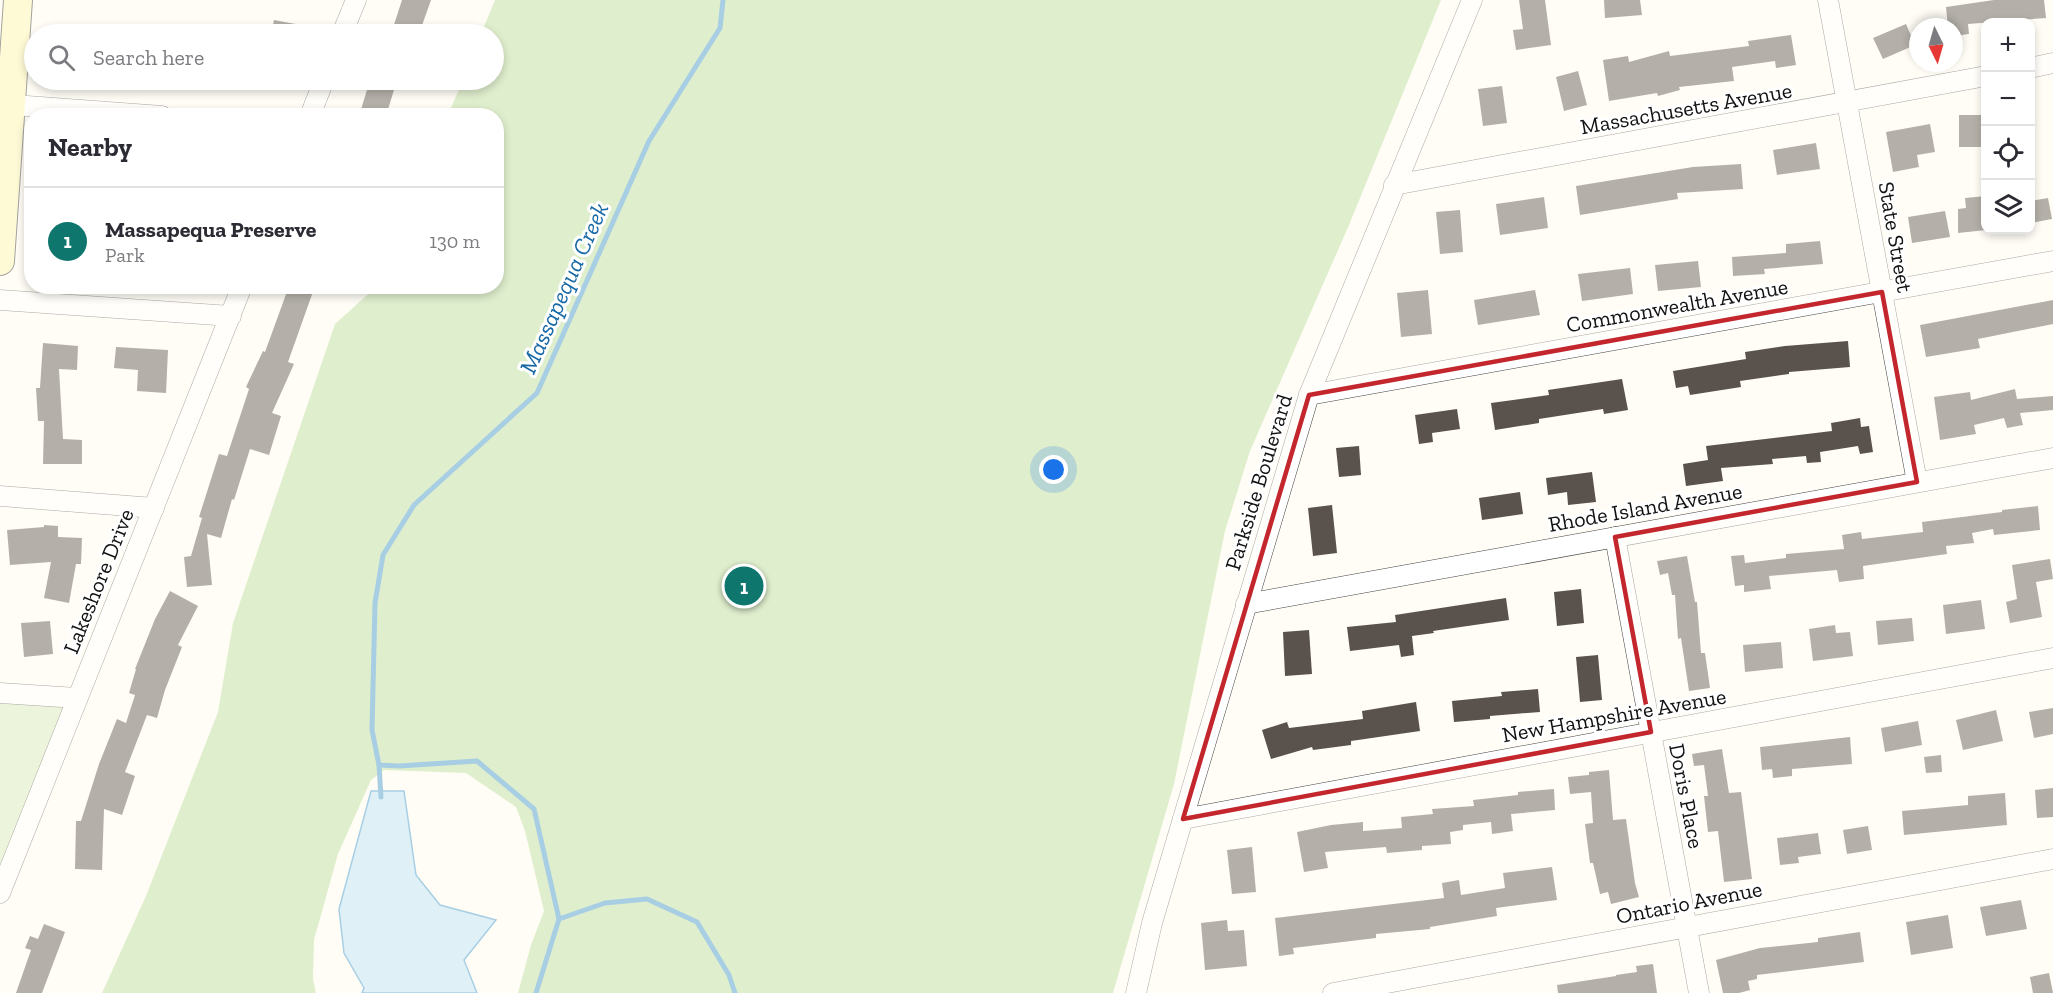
<!DOCTYPE html>
<meta charset="utf-8">
<style>
:root{--surface:#fff;--page:#f2f2f3;--text:#2b2b33;--muted:#7c7c81;--line:#e1e1e2;--accent:#0f766e}
body{margin:0;font-family:"Zilla Slab",serif;background:var(--page);color:var(--text)}
.controls{position:absolute;right:18px;top:18px;display:grid;overflow:hidden;border-radius:12px;box-shadow:0 3px 9px #0003}
.controls button{width:54px;height:54px;display:grid;place-items:center;padding:0;border:0;border-bottom:2px solid var(--line);background:var(--surface);color:var(--text);font:30px sans-serif}
.compass{position:absolute;left:1909px;top:18px;width:54px;height:54px;border-radius:50%;background:var(--surface);box-shadow:0 3px 9px #0003;rotate:175deg}
.you{position:absolute;left:1054px;top:470px;width:21px;height:21px;margin:-15px;border:4px solid #fff;border-radius:50%;background:#1a73e8;box-shadow:0 0 0 9px #1a73e833}
.badge{display:grid;place-items:center;width:39px;height:39px;border-radius:50%;background:var(--accent);color:#fff;font-size:20px;font-weight:700}
.pin{position:absolute;translate:-50% -50%;border:3px solid #fff;box-shadow:0 2px 6px #0006}
.list{margin:0;padding:0;list-style:none}
h2{display:flex;justify-content:space-between;align-items:center;height:78px;margin:0;padding:0 24px;font-size:26px}
h2 small{font-size:20px;font-weight:400;color:var(--muted)}
.list li{display:grid;grid-template-columns:39px 1fr auto;gap:18px;align-items:center;box-sizing:border-box;height:108px;padding:0 24px;border-top:2px solid var(--line)}
.list b{display:block;font-size:22px;white-space:nowrap}
.list p{margin:0;font-size:20px;white-space:nowrap;color:var(--muted)}
.list em{font-size:20px;font-style:normal;color:var(--muted)}
.icon{flex:none;width:33px;height:33px;fill:none;stroke:currentColor;stroke-width:2;stroke-linecap:round;stroke-linejoin:round}
.map{position:relative;flex:none;width:2053px;height:993px;overflow:hidden}
.search{position:absolute;background:var(--surface);box-shadow:0 3px 9px #0003;left:24px;top:24px;width:480px;height:66px;display:flex;align-items:center;gap:15px;box-sizing:border-box;padding:0 21px;border-radius:33px;color:var(--muted);font-size:22px}
.panel{position:absolute;background:var(--surface);box-shadow:0 3px 9px #0003;left:24px;top:108px;width:480px;height:186px;border-radius:24px}
.map>svg:first-child{display:block}
.green{fill:#d5ebbd}
.forest{fill:#b9dc9c}
.water{fill:#b9e0f7;stroke:#3f96cf;stroke-width:1.5}
.lines{fill:none;stroke-linecap:round;stroke-linejoin:round}
.stream{stroke:#3f96cf;stroke-width:5}
.building{fill:#5a524d}
.street-casing{stroke:#444;stroke-width:21}
.secondary-casing{stroke:#333;stroke-width:30}
.street{stroke:#fff;stroke-width:20}
.secondary{stroke:#fff6b0;stroke-width:28}
.marked{fill:none;stroke:#c4262e;stroke-width:4.5;stroke-linejoin:round}
.labels{text-anchor:middle;stroke-width:6;stroke-linejoin:round;paint-order:stroke}
.street-label{font-size:22px;fill:#111;stroke:#fff}
.water-label{font-size:24px;font-style:italic;fill:#1768a6;stroke:#fff}
</style>
<div class="map">
<svg width="2053" height="993" viewBox="0 0 2053 993">
<rect width="100%" height="100%" fill="#fffdf5"/>
<path class="green" d="M 0,693 L 77,698 L 0,889 Z"/>
<path class="forest" d="M 495,0 L 1441,0 L 1349,225 L 1250,451 L 1225,531 L 1174,784 L 1113,993 L 518,993 L 531,945 L 544,911 L 525,831 L 516,807 L 466,773 L 384,770 L 371,780 L 338,854 L 314,940 L 313,979 L 316,993 L 102,993 L 146,896 L 218,712 L 233,623 L 335,324 L 376,287 L 496,286 L 496,116 L 448,115 L 463,80 L 494,80 L 494,34 L 481,34 Z"/>
<path class="water" d="M 371,791 L 404,791 L 416,875 L 440,905 L 496,920 L 464,960 L 477,993 L 362,993 L 364,988 L 344,953 L 339,909 Z"/>
<g class="lines">
<g class="stream">
<path d="M 379,765 L 381,797"/>
<path d="M 559,919 L 605,903 L 647,899 L 697,922 L 729,975 L 735,993"/>
<path d="M 536,993 L 559,919 L 534,809 L 477,761 L 399,766 L 379,765 L 372,730 L 375,603 L 383,555 L 414,505 L 537,393 L 649,141 L 720,28 L 723,0"/>
</g>
</g>
<g class="building">
<path d="M 402,0 L 431,0 L 419,34 L 391,34 Z"/>
<path d="M 1519,0 L 1545,0 L 1551,45 L 1516,50 L 1513,30 L 1523,29 Z"/>
<path d="M 1604,0 L 1640,0 L 1642,15 L 1605,18 Z"/>
<path d="M 1994,0 L 2044,0 L 2046,18 L 1968,24 L 1969,34 L 1954,36 L 1954,27 L 1948,27 L 1946,7 Z"/>
<path d="M 274,20 L 317,28 L 316,34 L 271,34 Z"/>
<path d="M 1906,24 L 1915,45 L 1883,59 L 1873,38 Z"/>
<path d="M 1791,35 L 1796,65 L 1776,68 L 1775,61 L 1732,67 L 1734,81 L 1679,87 L 1680,90 L 1658,96 L 1657,93 L 1609,101 L 1603,60 L 1628,56 L 1629,62 L 1669,51 L 1670,56 L 1749,46 L 1748,41 Z"/>
<path d="M 1578,71 L 1587,105 L 1564,111 L 1556,77 Z"/>
<path d="M 370,80 L 397,80 L 386,116 L 359,116 Z"/>
<path d="M 1502,86 L 1507,123 L 1483,126 L 1478,89 Z"/>
<rect x="1959" y="115" width="25" height="32"/>
<path d="M 1930,124 L 1935,152 L 1917,155 L 1919,167 L 1893,172 L 1886,132 Z"/>
<path d="M 1816,143 L 1820,169 L 1777,175 L 1773,150 Z"/>
<path d="M 1741,164 L 1743,189 L 1677,193 L 1678,199 L 1580,215 L 1576,186 L 1693,167 Z"/>
<path d="M 1986,196 L 1986,230 L 1958,233 L 1958,209 L 1966,208 L 1965,198 Z"/>
<path d="M 1544,197 L 1548,228 L 1500,235 L 1496,204 Z"/>
<path d="M 2048,198 L 2052,219 L 2031,223 L 2031,201 Z"/>
<path d="M 1460,210 L 1463,252 L 1440,254 L 1436,212 Z"/>
<path d="M 1945,211 L 1950,237 L 1912,243 L 1908,217 Z"/>
<path d="M 1820,241 L 1823,264 L 1764,269 L 1765,274 L 1733,276 L 1732,257 L 1786,253 L 1786,244 Z"/>
<path d="M 1698,261 L 1701,287 L 1658,291 L 1655,265 Z"/>
<path d="M 1630,268 L 1633,294 L 1582,301 L 1578,274 Z"/>
<path d="M 289,286 L 315,286 L 288,362 L 294,364 L 272,413 L 281,416 L 269,455 L 250,449 L 234,500 L 232,499 L 221,538 L 207,534 L 212,585 L 187,587 L 184,557 L 191,556 L 202,518 L 199,517 L 219,454 L 227,456 L 249,389 L 246,387 L 263,351 L 265,352 Z"/>
<path d="M 1428,290 L 1432,334 L 1401,337 L 1397,293 Z"/>
<path d="M 1535,290 L 1540,315 L 1478,325 L 1474,300 Z"/>
<path d="M 2053,300 L 2053,324 L 1978,339 L 1980,348 L 1926,357 L 1920,325 Z"/>
<path d="M 1848,341 L 1850,367 L 1789,372 L 1789,374 L 1740,381 L 1741,387 L 1690,395 L 1688,386 L 1676,388 L 1673,371 L 1746,359 L 1745,352 L 1785,346 Z"/>
<path d="M 43,343 L 78,346 L 77,370 L 59,369 L 63,439 L 82,440 L 82,464 L 43,464 L 44,421 L 38,421 L 36,388 L 40,388 Z"/>
<path d="M 116,347 L 168,350 L 166,393 L 137,391 L 138,370 L 114,368 Z"/>
<path d="M 1622,379 L 1628,410 L 1604,414 L 1603,409 L 1539,419 L 1539,423 L 1495,430 L 1491,403 L 1549,395 L 1548,390 Z"/>
<path d="M 2015,389 L 2017,399 L 2053,396 L 2053,410 L 2020,413 L 2023,425 L 2007,428 L 2004,418 L 1974,425 L 1976,434 L 1940,440 L 1934,397 L 1970,392 L 1971,400 Z"/>
<path d="M 1457,409 L 1460,429 L 1432,433 L 1433,442 L 1419,444 L 1415,415 Z"/>
<path d="M 1860,418 L 1861,427 L 1869,426 L 1873,452 L 1860,454 L 1858,446 L 1820,452 L 1821,462 L 1807,463 L 1806,456 L 1772,459 L 1773,464 L 1721,468 L 1723,481 L 1686,486 L 1683,464 L 1708,460 L 1706,446 L 1832,431 L 1831,423 Z"/>
<path d="M 1359,446 L 1361,475 L 1339,477 L 1336,448 Z"/>
<path d="M 1592,472 L 1596,502 L 1568,505 L 1567,492 L 1548,495 L 1546,478 Z"/>
<path d="M 1520,492 L 1523,514 L 1482,520 L 1479,498 Z"/>
<path d="M 1332,505 L 1337,553 L 1313,556 L 1308,508 Z"/>
<path d="M 2038,506 L 2040,530 L 1994,535 L 1993,529 L 1972,533 L 1974,543 L 1946,546 L 1947,554 L 1863,566 L 1864,579 L 1839,582 L 1837,570 L 1769,576 L 1771,589 L 1744,592 L 1744,585 L 1735,586 L 1731,556 L 1744,555 L 1745,563 L 1786,558 L 1786,554 L 1844,549 L 1842,535 L 1861,532 L 1862,539 L 1923,532 L 1922,522 L 2002,512 L 2002,510 Z"/>
<path d="M 44,525 L 58,526 L 58,537 L 82,538 L 81,564 L 76,564 L 69,603 L 44,598 L 51,562 L 10,565 L 7,530 L 44,527 Z"/>
<path d="M 1687,556 L 1695,602 L 1697,602 L 1701,653 L 1705,653 L 1710,688 L 1689,691 L 1681,638 L 1678,639 L 1675,595 L 1672,595 L 1668,573 L 1660,575 L 1657,561 Z"/>
<path d="M 2050,559 L 2053,579 L 2036,582 L 2042,617 L 2010,623 L 2006,602 L 2017,599 L 2012,565 Z"/>
<path d="M 1581,589 L 1584,623 L 1557,626 L 1554,592 Z"/>
<path d="M 170,591 L 198,606 L 178,645 L 182,647 L 165,690 L 157,718 L 147,715 L 125,772 L 135,776 L 122,815 L 104,809 L 102,870 L 75,869 L 76,821 L 81,821 L 99,764 L 117,719 L 126,723 L 135,695 L 129,693 L 136,669 L 135,669 L 155,619 Z"/>
<path d="M 1506,598 L 1509,620 L 1433,631 L 1434,633 L 1412,636 L 1414,655 L 1401,657 L 1399,645 L 1350,651 L 1347,627 L 1396,622 L 1395,615 Z"/>
<path d="M 1981,600 L 1985,629 L 1946,634 L 1943,605 Z"/>
<path d="M 1912,618 L 1914,641 L 1878,645 L 1876,621 Z"/>
<path d="M 50,621 L 53,654 L 24,657 L 21,623 Z"/>
<path d="M 1835,625 L 1836,633 L 1850,632 L 1853,656 L 1813,661 L 1809,629 Z"/>
<path d="M 1309,630 L 1312,674 L 1285,676 L 1283,632 Z"/>
<path d="M 1781,642 L 1783,668 L 1745,672 L 1743,645 Z"/>
<path d="M 1598,655 L 1602,700 L 1580,702 L 1576,657 Z"/>
<path d="M 1538,689 L 1540,712 L 1490,716 L 1490,719 L 1454,722 L 1452,701 L 1502,696 L 1501,692 Z"/>
<path d="M 1416,702 L 1420,731 L 1351,741 L 1351,745 L 1313,750 L 1312,747 L 1271,759 L 1262,730 L 1287,722 L 1289,728 L 1363,719 L 1362,711 Z"/>
<path d="M 2053,708 L 2053,734 L 2034,738 L 2029,712 Z"/>
<path d="M 1996,710 L 2003,741 L 1963,750 L 1956,720 Z"/>
<path d="M 1918,721 L 1922,745 L 1885,752 L 1881,728 Z"/>
<path d="M 1850,737 L 1852,764 L 1792,769 L 1792,776 L 1773,778 L 1772,769 L 1762,770 L 1760,747 Z"/>
<path d="M 1722,749 L 1729,793 L 1741,792 L 1752,879 L 1724,882 L 1718,831 L 1708,832 L 1704,796 L 1708,796 L 1704,765 L 1694,766 L 1692,754 Z"/>
<path d="M 1941,755 L 1942,772 L 1926,773 L 1924,757 Z"/>
<path d="M 1609,770 L 1613,820 L 1626,819 L 1635,883 L 1639,897 L 1611,904 L 1608,892 L 1600,894 L 1593,863 L 1590,863 L 1585,824 L 1593,823 L 1591,792 L 1570,794 L 1568,777 L 1589,775 L 1589,772 Z"/>
<path d="M 2053,788 L 2053,817 L 2037,818 L 2035,790 Z"/>
<path d="M 1554,789 L 1555,810 L 1511,814 L 1513,831 L 1492,834 L 1491,822 L 1463,825 L 1463,830 L 1450,832 L 1451,844 L 1422,846 L 1422,850 L 1387,853 L 1386,847 L 1325,852 L 1328,868 L 1304,872 L 1297,832 L 1331,825 L 1363,822 L 1363,831 L 1402,828 L 1401,817 L 1433,814 L 1432,809 L 1474,806 L 1473,800 L 1518,795 L 1518,792 Z"/>
<path d="M 2005,793 L 2007,825 L 1904,835 L 1902,811 L 1968,805 L 1968,796 Z"/>
<path d="M 1868,826 L 1872,850 L 1847,854 L 1843,830 Z"/>
<path d="M 1818,833 L 1821,854 L 1798,857 L 1799,863 L 1780,865 L 1777,838 Z"/>
<path d="M 1252,847 L 1256,892 L 1232,894 L 1227,850 Z"/>
<path d="M 1552,867 L 1557,900 L 1496,908 L 1497,916 L 1430,927 L 1430,929 L 1376,934 L 1376,938 L 1293,948 L 1294,954 L 1279,956 L 1275,918 L 1444,898 L 1442,883 L 1459,880 L 1461,895 L 1505,888 L 1503,873 Z"/>
<path d="M 2021,900 L 2027,929 L 1986,936 L 1980,907 Z"/>
<path d="M 1948,915 L 1953,948 L 1911,955 L 1906,922 Z"/>
<path d="M 1227,920 L 1228,931 L 1244,930 L 1247,966 L 1205,970 L 1201,923 Z"/>
<path d="M 44,924 L 65,932 L 42,993 L 16,993 L 31,950 L 25,948 L 30,936 L 38,939 Z"/>
<path d="M 1860,932 L 1864,962 L 1757,975 L 1757,979 L 1748,981 L 1750,990 L 1739,993 L 1723,993 L 1716,960 L 1760,948 L 1818,942 L 1818,938 Z"/>
<path d="M 1653,964 L 1657,993 L 1558,993 L 1557,985 L 1616,976 L 1616,975 L 1637,972 L 1636,966 Z"/>
<path d="M 2049,973 L 2053,993 L 2033,993 L 2030,977 Z"/>
</g>
<g class="lines">
<defs>
<g id="street">
<path d="M 1828,0 L 1917,482"/>
<path d="M 342,34 L 356,0"/>
<path d="M 2030,68 L 2053,63"/>
<path d="M 0,104 L 162,116"/>
<path d="M 310,116 L 324,80"/>
<path d="M 1394,185 L 1986,76"/>
<path d="M 0,300 L 231,316"/>
<path d="M 1309,395 L 2053,261"/>
<path d="M 0,496 L 154,508"/>
<path d="M 1615,537 L 1699,993"/>
<path d="M 1246,604 L 2053,458"/>
<path d="M 0,693 L 77,698"/>
<path d="M 1183,819 L 2053,658"/>
<path d="M 0,893 L 242,286"/>
<path d="M 1136,993 L 1152,923 L 1309,395 L 1472,0"/>
<path d="M 1333,993 L 2053,859"/>
</g>
<path id="secondary" d="M 0,261 L 18,0"/>
</defs>
<use href="#street" class="street-casing"/>
<use href="#secondary" class="secondary-casing"/>
<use href="#street" class="street"/>
<use href="#secondary" class="secondary"/>
</g>
<path d="M0 0H2053V993H0ZM 1882,292 L 1917,482 L 1615,537 L 1651,732 L 1183,819 L 1309,395 Z" fill="#fffdf5" fill-opacity=".55" fill-rule="evenodd"/>
<path class="marked" d="M 1882,292 L 1917,482 L 1615,537 L 1651,732 L 1183,819 L 1309,395 Z"/>
<g class="labels">
<g class="street-label">
<text transform="translate(1686 108) rotate(-10)" y="8">Massachusetts Avenue</text>
<text transform="translate(1896 237) rotate(80)" y="8">State Street</text>
<text transform="translate(1677 305) rotate(-10)" y="8">Commonwealth Avenue</text>
<text transform="translate(1258 482) rotate(-73)" y="8">Parkside Boulevard</text>
<text transform="translate(1645 507) rotate(-10)" y="8">Rhode Island Avenue</text>
<text transform="translate(98 581) rotate(-68)" y="8">Lakeshore Drive</text>
<text transform="translate(1614 715) rotate(-10)" y="8">New Hampshire Avenue</text>
<text transform="translate(1687 796) rotate(79)" y="8">Doris Place</text>
<text transform="translate(1689 902) rotate(-11)" y="8">Ontario Avenue</text>
</g>
<g class="water-label">
<text transform="translate(564 288) rotate(-66)" y="8">Massapequa Creek</text>
</g>
</g>
</svg>
<div class="controls">
<button>+</button>
<button>−</button>
<button><svg class="icon" aria-label="locate" viewBox="0 0 24 24"><circle cx="12" cy="12" r="6"/><path d="M12 2v4M12 18v4M2 12h4M18 12h4"/></svg></button>
<button><svg class="icon" aria-label="layers" viewBox="0 0 24 24"><path d="M12 4l9 5-9 5-9-5zM3 14l9 5 9-5"/></svg></button>
</div>
<svg class="compass" viewBox="-18 -18 36 36"><path d="M0-13l5 13h-10z" fill="#e53935"/><path d="M0 13l5-13h-10z" fill="#7c7c81"/></svg>
<div class="you"></div>
<div class="pin badge" style="left:744px;top:586px">1</div>
<div class="search"><svg class="icon" aria-label="search" viewBox="0 0 24 24"><circle cx="10" cy="10" r="6"/><path d="M15 15l6 6"/></svg>Search here</div>
<section class="panel">
<h2>Nearby<small></small></h2>
<ul class="list">
<li><span class="badge">1</span><div><b>Massapequa Preserve</b><p>Park</p></div><em>130 m</em></li>
</ul>
</section>
</div>
